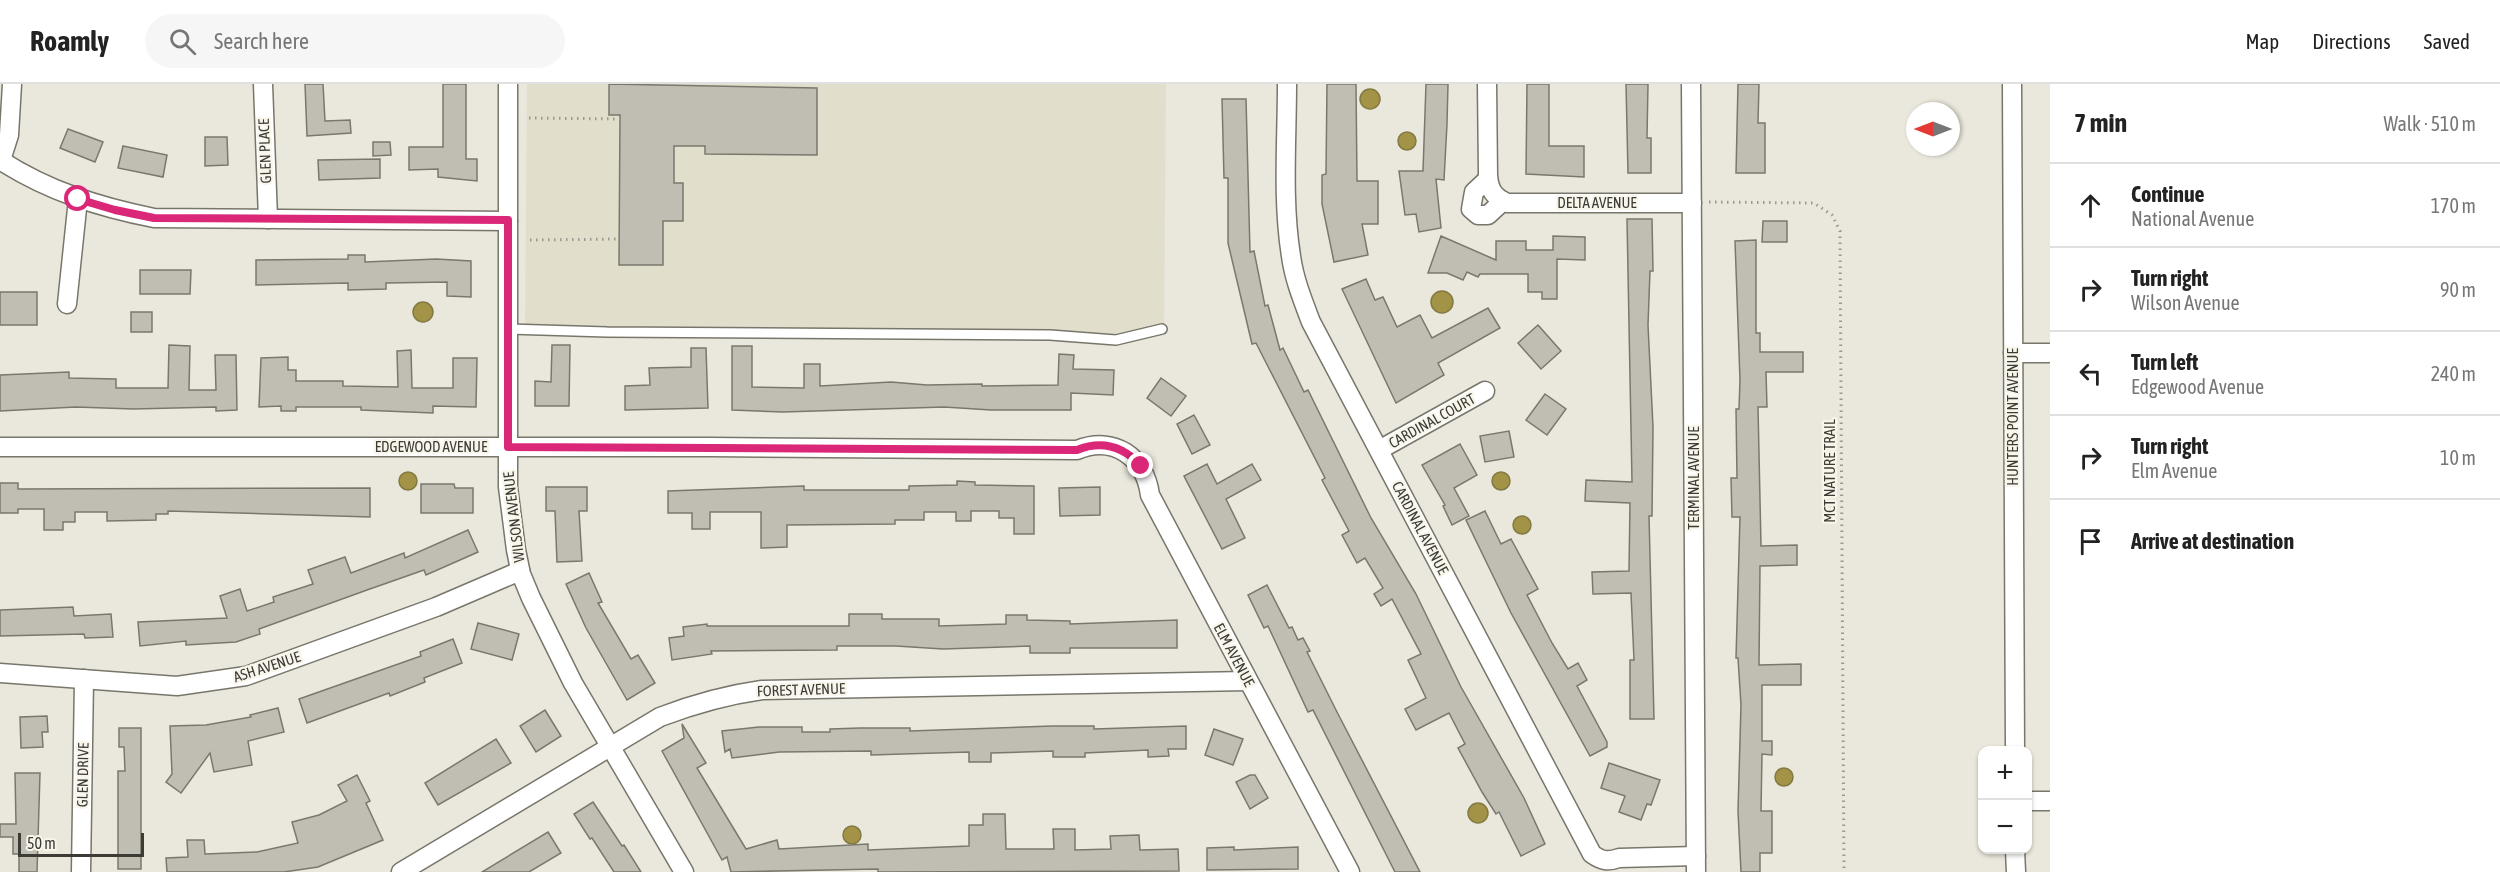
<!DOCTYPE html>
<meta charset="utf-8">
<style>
:root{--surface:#fff;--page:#f6f6f6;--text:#222;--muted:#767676;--line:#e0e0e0}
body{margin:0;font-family:"Asap Condensed",sans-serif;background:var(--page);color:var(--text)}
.controls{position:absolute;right:18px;bottom:18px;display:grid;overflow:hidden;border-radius:12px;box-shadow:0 2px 4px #0004}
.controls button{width:54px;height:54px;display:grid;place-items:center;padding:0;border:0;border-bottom:2px solid var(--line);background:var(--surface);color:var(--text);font:30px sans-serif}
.compass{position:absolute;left:1906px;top:18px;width:54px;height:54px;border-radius:50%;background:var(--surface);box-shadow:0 2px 4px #0004;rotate:270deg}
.scale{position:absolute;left:18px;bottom:15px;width:126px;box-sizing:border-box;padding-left:6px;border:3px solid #3c3b36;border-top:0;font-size:16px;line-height:21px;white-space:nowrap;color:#3c3b36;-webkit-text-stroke:4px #f8f5ea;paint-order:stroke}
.stop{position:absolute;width:18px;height:18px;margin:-14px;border:4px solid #db2777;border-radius:50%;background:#fff}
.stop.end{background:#db2777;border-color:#fff;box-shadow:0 2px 6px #0008}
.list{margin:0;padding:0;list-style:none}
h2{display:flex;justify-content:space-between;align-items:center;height:78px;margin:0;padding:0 24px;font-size:26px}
h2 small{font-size:20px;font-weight:400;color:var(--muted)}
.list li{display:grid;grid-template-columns:39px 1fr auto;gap:18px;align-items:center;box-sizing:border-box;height:84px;padding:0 24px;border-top:2px solid var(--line)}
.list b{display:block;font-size:22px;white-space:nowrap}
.list p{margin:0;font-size:20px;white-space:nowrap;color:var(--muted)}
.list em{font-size:20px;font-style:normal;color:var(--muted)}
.icon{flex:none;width:33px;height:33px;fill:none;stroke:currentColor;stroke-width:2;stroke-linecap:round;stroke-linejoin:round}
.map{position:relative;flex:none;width:2050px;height:788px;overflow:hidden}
header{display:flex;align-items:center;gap:36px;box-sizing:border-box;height:84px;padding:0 30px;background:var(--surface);border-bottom:2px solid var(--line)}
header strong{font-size:28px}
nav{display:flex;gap:33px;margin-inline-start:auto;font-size:21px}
.search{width:420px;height:54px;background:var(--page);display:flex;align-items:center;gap:15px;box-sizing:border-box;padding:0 21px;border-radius:33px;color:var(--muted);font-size:22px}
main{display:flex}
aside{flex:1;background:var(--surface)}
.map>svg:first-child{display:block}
.built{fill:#e1decb}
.water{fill:#a29347;stroke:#837942;stroke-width:1.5}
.building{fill:#c0beb2;stroke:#7a786d;stroke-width:1.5}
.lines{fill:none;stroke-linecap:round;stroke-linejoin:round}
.service-casing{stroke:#78766b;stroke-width:12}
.minor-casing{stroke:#78766b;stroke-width:21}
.path{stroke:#9a988f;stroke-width:3;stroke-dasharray:1.5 4.5;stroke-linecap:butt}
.service{stroke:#fff;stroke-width:9}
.minor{stroke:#fff;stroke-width:18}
.route{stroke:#db2777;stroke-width:8}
.labels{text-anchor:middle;stroke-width:4.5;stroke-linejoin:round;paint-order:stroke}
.street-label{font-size:15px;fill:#3c3b36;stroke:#f8f5ea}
</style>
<header>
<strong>Roamly</strong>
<div class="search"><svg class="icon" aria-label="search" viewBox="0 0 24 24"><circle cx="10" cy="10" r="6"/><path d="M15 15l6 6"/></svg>Search here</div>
<nav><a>Map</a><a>Directions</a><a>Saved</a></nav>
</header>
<main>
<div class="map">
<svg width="2050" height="788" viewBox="0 0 2050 788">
<rect width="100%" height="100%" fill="#eae8dc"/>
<path class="built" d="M 527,0 L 1166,0 L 1164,250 L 525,245 Z"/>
<g class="water">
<circle cx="1370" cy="15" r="10"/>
<circle cx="1407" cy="57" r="9"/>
<circle cx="1442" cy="218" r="11"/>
<circle cx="423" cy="228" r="10"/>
<circle cx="1501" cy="397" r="9"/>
<circle cx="408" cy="397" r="9"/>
<circle cx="1522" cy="441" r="9"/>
<circle cx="1784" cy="693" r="9"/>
<circle cx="1478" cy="729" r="10"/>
<circle cx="852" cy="751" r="9"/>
</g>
<g class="building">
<path d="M 305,0 L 323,0 L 325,37 L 350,36 L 351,49 L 307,52 Z"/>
<path d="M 443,0 L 466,0 L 466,75 L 477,75 L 477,97 L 438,93 L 438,85 L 409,86 L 409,63 L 443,63 Z"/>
<path d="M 609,0 L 817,4 L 817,71 L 705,70 L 705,62 L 674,62 L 674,99 L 683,99 L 683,137 L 663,137 L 663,181 L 619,181 L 620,31 L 609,31 Z"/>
<path d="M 1327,0 L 1356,0 L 1357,97 L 1378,97 L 1378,140 L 1362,140 L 1368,171 L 1334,178 L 1322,120 L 1322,91 L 1326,90 Z"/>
<path d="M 1426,0 L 1448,0 L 1447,40 L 1444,96 L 1436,95 L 1441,144 L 1419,148 L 1416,130 L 1405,131 L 1399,87 L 1423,87 Z"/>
<path d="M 1527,0 L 1549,0 L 1549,62 L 1584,62 L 1584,93 L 1526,90 Z"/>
<path d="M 1626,0 L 1648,0 L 1647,54 L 1651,54 L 1651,89 L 1628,89 Z"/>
<path d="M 1738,0 L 1759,0 L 1758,39 L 1765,39 L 1765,89 L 1736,89 Z"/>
<path d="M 1222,15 L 1246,15 L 1250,168 L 1254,167 L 1265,222 L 1268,221 L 1280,266 L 1283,264 L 1304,308 L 1308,306 L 1371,434 L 1416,510 L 1461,603 L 1524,714 L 1545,760 L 1521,772 L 1499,728 L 1496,730 L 1482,708 L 1458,664 L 1465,660 L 1449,629 L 1416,646 L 1405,625 L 1426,614 L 1408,576 L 1421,570 L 1392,515 L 1381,522 L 1374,510 L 1383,504 L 1365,474 L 1357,479 L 1342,451 L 1349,447 L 1322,396 L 1325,394 L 1256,259 L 1252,260 L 1228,159 L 1228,94 L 1224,94 Z"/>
<path d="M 68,45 L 103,58 L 95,78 L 60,64 Z"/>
<path d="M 205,53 L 227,53 L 228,81 L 205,82 Z"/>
<path d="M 373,58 L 390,58 L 391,71 L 373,72 Z"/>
<path d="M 123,62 L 167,71 L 163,93 L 118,84 Z"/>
<path d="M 380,75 L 380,94 L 319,96 L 318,76 Z"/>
<path d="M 1627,135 L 1652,135 L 1653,187 L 1650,187 L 1648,241 L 1653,343 L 1652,432 L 1649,432 L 1654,635 L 1630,635 L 1630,576 L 1634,576 L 1631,509 L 1593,510 L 1592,488 L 1629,487 L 1630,419 L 1585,417 L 1586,396 L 1632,398 Z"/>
<path d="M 1763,137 L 1787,137 L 1787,158 L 1762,158 Z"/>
<path d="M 1441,152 L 1496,176 L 1496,157 L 1526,157 L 1526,166 L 1553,166 L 1553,152 L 1585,153 L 1585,176 L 1557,175 L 1557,215 L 1542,215 L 1542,208 L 1528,208 L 1528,190 L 1480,190 L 1478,193 L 1467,188 L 1463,196 L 1447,189 L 1428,189 Z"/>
<path d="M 1756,156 L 1756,249 L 1760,249 L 1760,268 L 1803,268 L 1803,288 L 1766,288 L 1767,323 L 1758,323 L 1761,462 L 1797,461 L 1797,481 L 1760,482 L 1759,581 L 1801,580 L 1801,601 L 1762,601 L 1762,657 L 1772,657 L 1772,671 L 1762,670 L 1761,727 L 1772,727 L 1772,769 L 1760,769 L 1760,788 L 1741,788 L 1738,727 L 1741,621 L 1738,574 L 1736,574 L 1740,433 L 1732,433 L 1731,394 L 1737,394 L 1736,325 L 1739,325 L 1740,296 L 1735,157 Z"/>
<path d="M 348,171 L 365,171 L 365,178 L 436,175 L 471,177 L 471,213 L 447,212 L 447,198 L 386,199 L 386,205 L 348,206 L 348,199 L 256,201 L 256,176 L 348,175 Z"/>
<path d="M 140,186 L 191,186 L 190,210 L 140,210 Z"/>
<path d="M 1366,195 L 1375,216 L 1383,213 L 1397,243 L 1420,231 L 1432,254 L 1488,224 L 1500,244 L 1438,279 L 1444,291 L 1396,319 L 1342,205 Z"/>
<rect x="0" y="208" width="37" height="33"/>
<rect x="131" y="228" width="21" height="20"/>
<path d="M 1538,241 L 1561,267 L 1541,285 L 1518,259 Z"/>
<path d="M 169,261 L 190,262 L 189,306 L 216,306 L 215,271 L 236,271 L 237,326 L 216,327 L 216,323 L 133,325 L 76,323 L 0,327 L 0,291 L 69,288 L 69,294 L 116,295 L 116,304 L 168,304 Z"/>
<path d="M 552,261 L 570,261 L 569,322 L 535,322 L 535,297 L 551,298 Z"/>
<path d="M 732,262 L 752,262 L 752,303 L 804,304 L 804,280 L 820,280 L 820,302 L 891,298 L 927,301 L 982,300 L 982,302 L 1058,301 L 1059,270 L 1074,271 L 1073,285 L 1114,286 L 1113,311 L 1071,309 L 1071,326 L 991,326 L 944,323 L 783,328 L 732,326 Z"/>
<path d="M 691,264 L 706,264 L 708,324 L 625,326 L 625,302 L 650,301 L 649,284 L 691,283 Z"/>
<path d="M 411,266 L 412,304 L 453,304 L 453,274 L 477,274 L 476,323 L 433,322 L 433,329 L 361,326 L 361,323 L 296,323 L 296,327 L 281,327 L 281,322 L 259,323 L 261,274 L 288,273 L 288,286 L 296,286 L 296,297 L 343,297 L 343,302 L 398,303 L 397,267 Z"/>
<path d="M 1161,294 L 1186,312 L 1171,332 L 1147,314 Z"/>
<path d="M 1545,310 L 1566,325 L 1547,351 L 1526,336 Z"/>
<path d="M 1194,331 L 1210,361 L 1192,370 L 1177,340 Z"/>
<path d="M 1509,347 L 1514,373 L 1485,378 L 1480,352 Z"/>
<path d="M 1460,360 L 1477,391 L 1454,404 L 1469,432 L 1452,441 L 1443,422 L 1445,421 L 1422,381 Z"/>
<path d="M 1207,380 L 1217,400 L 1252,380 L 1261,396 L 1226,415 L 1245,454 L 1222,465 L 1184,392 Z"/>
<path d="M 957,397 L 975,398 L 975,401 L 1034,402 L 1034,450 L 1014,450 L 1014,434 L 999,434 L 999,427 L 971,427 L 971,437 L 956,437 L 956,428 L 924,428 L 924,436 L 895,436 L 895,440 L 787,441 L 787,463 L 761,464 L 761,428 L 710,428 L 710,445 L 692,445 L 692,429 L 668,429 L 668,407 L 804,402 L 804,406 L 909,406 L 909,402 L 957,401 Z"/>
<path d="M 0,399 L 18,399 L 18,405 L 370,404 L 370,433 L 168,427 L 168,430 L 156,430 L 156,436 L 107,437 L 107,428 L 75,428 L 75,438 L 63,438 L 63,446 L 44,446 L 44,425 L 18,425 L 18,429 L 0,429 Z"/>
<path d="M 421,400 L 454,400 L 455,404 L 473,404 L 473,429 L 421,429 Z"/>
<path d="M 546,403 L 587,403 L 587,427 L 579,427 L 582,477 L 557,478 L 555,427 L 546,427 Z"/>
<path d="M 1100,403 L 1100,431 L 1060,432 L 1059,404 Z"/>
<path d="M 1485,427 L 1501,460 L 1511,455 L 1538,505 L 1527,511 L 1552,559 L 1568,585 L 1578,579 L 1587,596 L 1577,602 L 1607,658 L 1607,663 L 1590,672 L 1511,529 L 1466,436 Z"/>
<path d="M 468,446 L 478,468 L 426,491 L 424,486 L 367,506 L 259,545 L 260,550 L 236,558 L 186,561 L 186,557 L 140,562 L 138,538 L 227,534 L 220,512 L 240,505 L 247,527 L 274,518 L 273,513 L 313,500 L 308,486 L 345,473 L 351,489 L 404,469 L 405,474 Z"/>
<path d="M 589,489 L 602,518 L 598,519 L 631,575 L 638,571 L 655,599 L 627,616 L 586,544 L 566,500 Z"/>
<path d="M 1267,501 L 1289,544 L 1292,543 L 1298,556 L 1303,554 L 1310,567 L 1307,568 L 1337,628 L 1420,788 L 1395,788 L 1313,626 L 1308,628 L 1268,542 L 1264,544 L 1248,511 Z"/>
<path d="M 73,523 L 74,532 L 111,530 L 113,553 L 85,554 L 84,550 L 0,552 L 0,526 Z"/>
<path d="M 849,530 L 882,530 L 882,535 L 939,535 L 939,542 L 1006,540 L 1006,531 L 1027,531 L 1027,536 L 1070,537 L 1070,540 L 1177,536 L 1177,564 L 1070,564 L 1070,569 L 1030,569 L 1030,562 L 943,565 L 896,562 L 837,562 L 837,566 L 711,567 L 712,570 L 672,576 L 669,554 L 684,552 L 683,543 L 707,540 L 707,542 L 849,542 Z"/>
<path d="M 478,539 L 519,550 L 512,576 L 471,565 Z"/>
<path d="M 453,555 L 462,579 L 424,594 L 425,598 L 390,612 L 389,609 L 307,639 L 299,615 L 421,572 L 420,568 Z"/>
<path d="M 278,624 L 284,648 L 248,657 L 252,681 L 214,688 L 210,669 L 181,709 L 166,698 L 172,690 L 170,642 L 206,641 L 251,633 L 250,631 Z"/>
<path d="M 545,626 L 561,652 L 536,668 L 520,642 Z"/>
<path d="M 47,632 L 48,648 L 42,648 L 43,663 L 21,664 L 20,633 Z"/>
<path d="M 682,640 L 706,679 L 697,684 L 746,765 L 777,756 L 779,765 L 868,760 L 868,766 L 969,762 L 969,741 L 983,741 L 983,730 L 1005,730 L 1006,765 L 1054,765 L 1053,745 L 1075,745 L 1075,766 L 1111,765 L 1110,752 L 1139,751 L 1140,766 L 1178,765 L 1179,787 L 878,788 L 878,785 L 731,788 L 727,773 L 722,776 L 662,667 L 684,654 Z"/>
<path d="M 1053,642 L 1094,642 L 1094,645 L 1186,642 L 1186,665 L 1168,665 L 1169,672 L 1148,673 L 1148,666 L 1085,669 L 1085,673 L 1053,673 L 1053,667 L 991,669 L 991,678 L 969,678 L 969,668 L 871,671 L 871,667 L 779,668 L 732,674 L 730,665 L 725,668 L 722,647 L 759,643 L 802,643 L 802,648 L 830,648 L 830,645 L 860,644 L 910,644 L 910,647 Z"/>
<path d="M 119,644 L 141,644 L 141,785 L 118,785 L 118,687 L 125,687 L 124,663 L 119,663 Z"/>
<path d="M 1214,645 L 1243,655 L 1233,681 L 1205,671 Z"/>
<path d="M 496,655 L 511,679 L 438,721 L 425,699 Z"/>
<path d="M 1609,679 L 1660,696 L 1651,721 L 1647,720 L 1641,736 L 1619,728 L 1625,712 L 1601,704 Z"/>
<path d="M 15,689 L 40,689 L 37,788 L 19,788 L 19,770 L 13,770 L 13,753 L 0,753 L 0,740 L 16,740 Z"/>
<path d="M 357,691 L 370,717 L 366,719 L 383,756 L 318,783 L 284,788 L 167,788 L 166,774 L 188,773 L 187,756 L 204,756 L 205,770 L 257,768 L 298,759 L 292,738 L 319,731 L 347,717 L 338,701 Z"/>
<path d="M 1250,691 L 1255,691 L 1268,714 L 1250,725 L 1236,698 Z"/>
<path d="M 593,718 L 622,762 L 624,761 L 641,788 L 614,788 L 592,754 L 590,755 L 574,730 Z"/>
<path d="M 548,748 L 561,769 L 529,788 L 482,788 Z"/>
<path d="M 1234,763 L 1234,766 L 1298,763 L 1298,785 L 1207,786 L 1207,764 Z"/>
</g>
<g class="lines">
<defs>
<path id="service" d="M 508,245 L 607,248 L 1050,251 L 1116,256 L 1162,245"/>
<g id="minor">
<path d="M 263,0 L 268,135"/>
<path d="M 508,0 L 508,403 L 516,466 L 521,490 L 531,514 L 573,599 L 684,788"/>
<path d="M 1287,0 C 1287,57 1282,116 1291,172 C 1294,195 1303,217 1311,238 L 1592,770 C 1602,777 1608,778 1619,774 L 1696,772"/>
<path d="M 1487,0 L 1488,91 C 1489,106 1494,113 1507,119 L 1692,119"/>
<path d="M 1691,0 L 1696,788"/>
<path d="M 2012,0 L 2015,666"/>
<path d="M 0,76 C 48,107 99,123 154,134 L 508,137"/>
<path d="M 1,76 L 9,51 L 12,0"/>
<path d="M 1488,95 L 1474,108 L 1471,125 L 1478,131 L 1488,131 L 1503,117"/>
<path d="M 67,220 L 78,115"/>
<path d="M 2013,269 L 2050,269"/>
<path d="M 0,363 L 710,363 L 1077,366 C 1114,351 1145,373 1150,411 L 1350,788"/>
<path d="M 1379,366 L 1485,307"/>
<path d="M 0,589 L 177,602 L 246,592 L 436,523 L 520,487"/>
<path d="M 2028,717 L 2050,717"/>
<path d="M 2015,766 L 2016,788"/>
<path d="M 81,788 L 84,595"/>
<path d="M 401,788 L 660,633 C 694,620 726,611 762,606 L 1248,597"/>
</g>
</defs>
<use href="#service" class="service-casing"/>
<use href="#minor" class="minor-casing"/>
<g class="path">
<path d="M 529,34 L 620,35"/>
<path d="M 1709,118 L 1814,119 L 1832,131 L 1840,147 L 1844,788"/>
<path d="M 530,156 L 619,155"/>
</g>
<use href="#service" class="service"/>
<use href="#minor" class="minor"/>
</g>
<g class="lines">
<path class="route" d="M 78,115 L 115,126 L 154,134 L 508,136 L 508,363 L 1077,366 C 1102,356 1123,362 1141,382"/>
</g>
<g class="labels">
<g class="street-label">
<text transform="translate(265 67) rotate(-92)" y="5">GLEN PLACE</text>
<text x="1597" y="124">DELTA AVENUE</text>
<text transform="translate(2013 333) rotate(-90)" y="5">HUNTERS POINT AVENUE</text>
<text transform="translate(1432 337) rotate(-29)" y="5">CARDINAL COURT</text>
<text x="431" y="368">EDGEWOOD AVENUE</text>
<text transform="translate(1830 387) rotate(-90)" y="5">MCT NATURE TRAIL</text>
<text transform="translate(1694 394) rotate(-90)" y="5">TERMINAL AVENUE</text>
<text transform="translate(514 433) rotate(-97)" y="5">WILSON AVENUE</text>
<text transform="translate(1420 444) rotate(62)" y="5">CARDINAL AVENUE</text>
<text transform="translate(1234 571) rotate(62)" y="5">ELM AVENUE</text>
<text transform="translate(267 583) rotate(-18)" y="5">ASH AVENUE</text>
<text transform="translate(801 606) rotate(-2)" y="5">FOREST AVENUE</text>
<text transform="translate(83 691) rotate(-89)" y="5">GLEN DRIVE</text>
</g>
</g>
</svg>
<div class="controls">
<button>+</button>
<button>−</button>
</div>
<svg class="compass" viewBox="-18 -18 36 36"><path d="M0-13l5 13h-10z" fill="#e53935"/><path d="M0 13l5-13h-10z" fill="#767676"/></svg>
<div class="scale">50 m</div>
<div class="stop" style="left:78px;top:115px"></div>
<div class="stop end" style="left:1141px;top:382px"></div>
</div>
<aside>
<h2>7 min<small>Walk · 510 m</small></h2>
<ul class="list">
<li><svg class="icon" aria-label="ahead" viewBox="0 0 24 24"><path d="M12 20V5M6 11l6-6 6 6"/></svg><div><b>Continue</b><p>National Avenue</p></div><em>170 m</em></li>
<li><svg class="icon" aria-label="right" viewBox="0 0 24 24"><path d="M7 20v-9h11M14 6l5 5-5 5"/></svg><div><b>Turn right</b><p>Wilson Avenue</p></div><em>90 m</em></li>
<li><svg class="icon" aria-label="left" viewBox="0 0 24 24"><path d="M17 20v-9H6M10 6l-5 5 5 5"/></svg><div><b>Turn left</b><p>Edgewood Avenue</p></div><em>240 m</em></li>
<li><svg class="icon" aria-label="right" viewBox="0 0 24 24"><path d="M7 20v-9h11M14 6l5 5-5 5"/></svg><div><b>Turn right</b><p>Elm Avenue</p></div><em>10 m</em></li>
<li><svg class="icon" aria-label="arrive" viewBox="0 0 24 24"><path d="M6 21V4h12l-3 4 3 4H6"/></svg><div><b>Arrive at destination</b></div></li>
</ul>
</aside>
</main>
